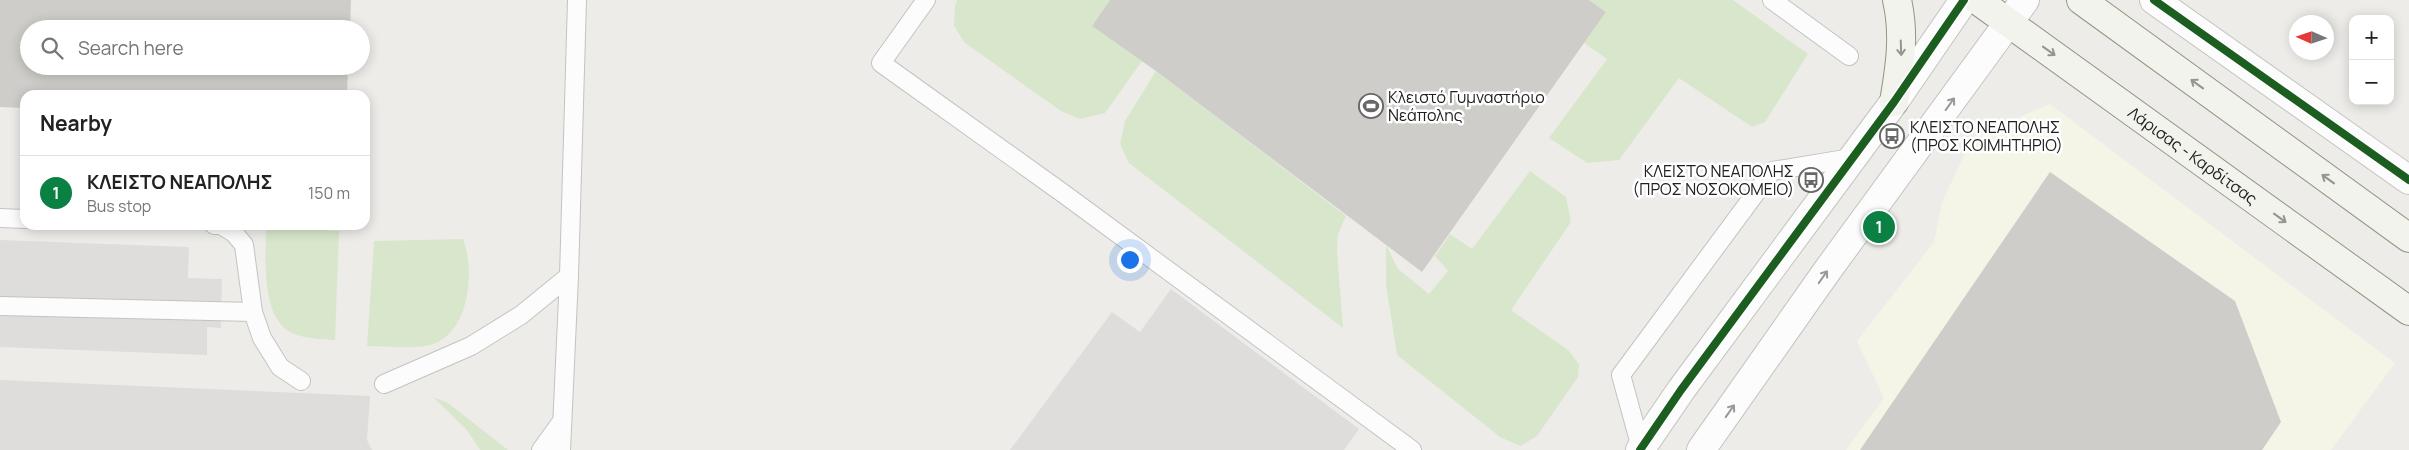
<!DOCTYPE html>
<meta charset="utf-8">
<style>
:root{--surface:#fff;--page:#f6f6f6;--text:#222;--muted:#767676;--line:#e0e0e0;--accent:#0b8043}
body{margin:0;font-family:Manrope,sans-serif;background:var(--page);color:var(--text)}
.controls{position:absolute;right:15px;top:15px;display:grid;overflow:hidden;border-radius:10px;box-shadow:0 2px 12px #0003}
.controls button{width:45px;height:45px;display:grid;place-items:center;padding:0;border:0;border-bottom:1px solid var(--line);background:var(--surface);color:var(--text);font:25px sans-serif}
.compass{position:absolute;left:2289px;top:15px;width:45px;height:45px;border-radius:50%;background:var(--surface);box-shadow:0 2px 12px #0003;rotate:273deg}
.you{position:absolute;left:1129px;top:259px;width:18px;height:18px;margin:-12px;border:4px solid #fff;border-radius:50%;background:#1a73e8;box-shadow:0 0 0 8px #1a73e833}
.badge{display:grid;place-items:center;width:32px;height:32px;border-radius:50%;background:var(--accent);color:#fff;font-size:16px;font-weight:700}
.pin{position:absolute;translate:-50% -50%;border:2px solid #fff;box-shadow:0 1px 5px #0006}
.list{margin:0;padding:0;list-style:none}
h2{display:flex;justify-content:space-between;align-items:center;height:65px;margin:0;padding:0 20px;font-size:21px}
h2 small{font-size:16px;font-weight:400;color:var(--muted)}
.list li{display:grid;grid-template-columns:32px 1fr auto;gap:15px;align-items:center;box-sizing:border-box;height:75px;padding:0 20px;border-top:1px solid var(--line)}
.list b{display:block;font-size:19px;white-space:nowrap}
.list p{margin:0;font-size:16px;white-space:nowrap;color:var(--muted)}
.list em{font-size:16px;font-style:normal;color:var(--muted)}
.icon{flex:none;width:28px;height:28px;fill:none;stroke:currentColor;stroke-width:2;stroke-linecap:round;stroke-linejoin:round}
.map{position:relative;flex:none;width:2409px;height:450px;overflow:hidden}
.search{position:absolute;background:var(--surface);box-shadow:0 2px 12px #0003;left:20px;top:20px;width:350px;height:55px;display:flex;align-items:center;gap:12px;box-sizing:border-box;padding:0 18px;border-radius:28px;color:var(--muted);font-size:19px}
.panel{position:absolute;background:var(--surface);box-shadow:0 2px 12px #0003;left:20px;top:90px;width:350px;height:140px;border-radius:15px}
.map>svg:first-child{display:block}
.education{fill:#f4f5e6}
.grass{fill:#d8e7cb}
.parking{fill:#dedddc}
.building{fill:#cecdca}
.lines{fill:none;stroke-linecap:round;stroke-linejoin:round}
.service-casing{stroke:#c3c3c1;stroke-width:20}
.minor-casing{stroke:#c3c3c1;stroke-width:30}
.tertiary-casing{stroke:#c3c3c1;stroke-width:30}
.secondary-casing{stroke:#939683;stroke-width:30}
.service{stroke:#fcfcfc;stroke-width:18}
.minor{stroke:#fcfcfc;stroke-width:28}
.tertiary{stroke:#fcfcfc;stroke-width:28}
.secondary{stroke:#f2f3ec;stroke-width:28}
.cycleway-casing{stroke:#fff;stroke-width:11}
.cycleway{stroke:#1b5e20;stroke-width:8}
.oneway{stroke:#949490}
.oneway2{stroke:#999}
.labels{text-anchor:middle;stroke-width:5;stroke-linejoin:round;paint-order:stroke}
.poi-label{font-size:16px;fill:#202020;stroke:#fff;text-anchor:start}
.street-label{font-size:16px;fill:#202020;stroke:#fff}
</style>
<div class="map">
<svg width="2409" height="450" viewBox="0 0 2409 450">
<rect width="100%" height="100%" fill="#edece9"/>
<path class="education" d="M 2050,104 L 2395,363 L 2331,450 L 1846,450 L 1884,398 L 1857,341 L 1934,242 L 1942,202 L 1973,137 Z"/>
<g class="grass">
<path d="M 957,0 L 1110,0 L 1092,26 L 1142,61 L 1105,113 L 1080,119 L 1061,111 L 965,43 L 954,26 L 955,6 Z"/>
<path d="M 1589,0 L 1733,0 L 1808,54 L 1765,122 L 1752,127 L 1679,78 L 1619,160 L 1587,163 L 1549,138 L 1607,59 L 1584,43 L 1606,12 Z"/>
<path d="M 1156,71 L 1346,216 L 1338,234 L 1337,252 L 1343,328 L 1129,163 L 1120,144 L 1125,121 Z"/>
<path d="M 1530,171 L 1566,197 L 1571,222 L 1511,310 L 1568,350 L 1579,364 L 1578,377 L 1537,436 L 1520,446 L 1500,437 L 1397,355 L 1386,285 L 1386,245 L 1398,269 L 1429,294 L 1448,271 L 1435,256 L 1450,234 L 1472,249 Z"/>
<path d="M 266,227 L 339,231 L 335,340 C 320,339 303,339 290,332 C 260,315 266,255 266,227 Z"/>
<path d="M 463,239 C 476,272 469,340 425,346 C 407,349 386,346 367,346 L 374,241 Z"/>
<path d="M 433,397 L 448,403 L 508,450 L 480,450 L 467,430 Z"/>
</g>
<g class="parking">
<path d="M 0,240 L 189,247 L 188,278 L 222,279 L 221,328 L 207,327 L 207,355 L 0,347 Z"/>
<path d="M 1171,289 L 1359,429 L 1344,450 L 1010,450 L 1112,312 L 1140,332 Z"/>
<path d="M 0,380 L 370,396 L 367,440 L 372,450 L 0,450 Z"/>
</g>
<g class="building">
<path d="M 0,0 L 351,0 L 350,29 L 29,29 L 29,66 L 348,66 L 347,95 L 25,95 L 25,108 L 0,107 Z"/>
<path d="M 1110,0 L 1589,0 L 1606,12 L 1422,272 L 1156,71 L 1092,26 Z"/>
<path d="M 2050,172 L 2235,301 L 2281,422 L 2262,450 L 1860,450 Z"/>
</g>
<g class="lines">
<defs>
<g id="service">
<path d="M 926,0 L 881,63 L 1064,194 L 1412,450"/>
<path d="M 1772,0 L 1849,56"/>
<path d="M 0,218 L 25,219"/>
<path d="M 214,225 L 221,225 L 234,233 L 244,245 L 253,312 L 262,338 L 280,367 L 301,381"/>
<path d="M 0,306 L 253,312"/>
<path d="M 384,384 L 471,346 L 521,315 L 569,276"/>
<path d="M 1641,448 L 1621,375 L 1772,171 L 1851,158"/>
<path d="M 541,450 L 562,421"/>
<path d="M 561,450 L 569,276 L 577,0"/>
</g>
<path id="minor" d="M 2154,0 L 2409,180"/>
<g id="tertiary">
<path d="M 1640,450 L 1681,390 L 1894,102 L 1964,0"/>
<path d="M 1701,450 L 1827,271 L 2025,0"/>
</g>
<g id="secondary">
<path id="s1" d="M 1977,0 L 2409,311"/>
<path d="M 2081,0 L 2409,238"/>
<path d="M 1894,102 C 1900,67 1905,35 1897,0"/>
</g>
</defs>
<use href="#service" class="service-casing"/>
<use href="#minor" class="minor-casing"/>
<use href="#tertiary" class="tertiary-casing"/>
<use href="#secondary" class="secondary-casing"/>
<use href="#service" class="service"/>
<use href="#minor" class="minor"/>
<use href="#tertiary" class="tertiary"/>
<use href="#secondary" class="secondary"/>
<defs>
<g id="cycleway">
<path d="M 2154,0 L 2409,180"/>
<path d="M 1640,450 L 1681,390 L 1894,102 L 1964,0"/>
</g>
</defs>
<use href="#cycleway" class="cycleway-casing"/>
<use href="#cycleway" class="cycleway"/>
</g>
<defs><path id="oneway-shaft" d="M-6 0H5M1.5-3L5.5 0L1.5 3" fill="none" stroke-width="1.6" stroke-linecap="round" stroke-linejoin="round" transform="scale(1.25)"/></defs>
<g class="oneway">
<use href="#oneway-shaft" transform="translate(1901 48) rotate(88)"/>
<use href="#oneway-shaft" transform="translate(2049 51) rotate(36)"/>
<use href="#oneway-shaft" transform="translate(2197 84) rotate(-144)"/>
<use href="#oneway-shaft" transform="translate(2328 179) rotate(-144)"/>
<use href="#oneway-shaft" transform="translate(2280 218) rotate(36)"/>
</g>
<g class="oneway2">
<use href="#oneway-shaft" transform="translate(1950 104) rotate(-54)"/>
<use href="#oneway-shaft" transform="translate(1823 277) rotate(-55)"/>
<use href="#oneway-shaft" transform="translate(1730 411) rotate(-55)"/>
</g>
<defs>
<symbol id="stadium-ring" viewBox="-11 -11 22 22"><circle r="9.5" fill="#fff" stroke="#686766" stroke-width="1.5"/><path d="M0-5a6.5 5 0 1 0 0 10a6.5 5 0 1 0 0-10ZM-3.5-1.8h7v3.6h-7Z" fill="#686766"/></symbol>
<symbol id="bus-ring" viewBox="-11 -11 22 22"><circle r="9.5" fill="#fff" stroke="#686766" stroke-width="1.5"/><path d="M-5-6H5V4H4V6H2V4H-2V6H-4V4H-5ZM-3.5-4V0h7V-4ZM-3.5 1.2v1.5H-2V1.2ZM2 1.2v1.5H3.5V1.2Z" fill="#686766"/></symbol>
</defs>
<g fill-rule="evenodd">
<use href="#stadium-ring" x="1357" y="92" width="28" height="28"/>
<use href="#bus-ring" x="1878" y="122" width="28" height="28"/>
<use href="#bus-ring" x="1797" y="166" width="28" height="28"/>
</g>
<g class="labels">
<g class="poi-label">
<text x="1388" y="103">Κλειστό Γυμναστήριο<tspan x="1388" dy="18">Νεάπολης</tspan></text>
<text x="1910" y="133">ΚΛΕΙΣΤΟ ΝΕΑΠΟΛΗΣ<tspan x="1910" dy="18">(ΠΡΟΣ ΚΟΙΜΗΤΗΡΙΟ)</tspan></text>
<text x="1794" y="177" text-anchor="end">ΚΛΕΙΣΤΟ ΝΕΑΠΟΛΗΣ<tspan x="1794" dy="18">(ΠΡΟΣ ΝΟΣΟΚΟΜΕΙΟ)</tspan></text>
</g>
<g class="street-label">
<text dy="6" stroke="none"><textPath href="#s1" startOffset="266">Λάρισας - Καρδίτσας</textPath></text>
</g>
</g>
</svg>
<div class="controls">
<button>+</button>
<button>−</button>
</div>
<svg class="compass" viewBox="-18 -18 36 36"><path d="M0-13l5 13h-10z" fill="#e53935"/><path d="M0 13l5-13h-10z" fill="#767676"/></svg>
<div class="you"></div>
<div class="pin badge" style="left:1879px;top:227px">1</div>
<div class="search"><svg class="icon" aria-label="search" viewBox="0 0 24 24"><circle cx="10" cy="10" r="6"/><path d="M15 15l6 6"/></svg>Search here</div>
<section class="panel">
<h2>Nearby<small></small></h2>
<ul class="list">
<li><span class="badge">1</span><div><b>ΚΛΕΙΣΤΟ ΝΕΑΠΟΛΗΣ</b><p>Bus stop</p></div><em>150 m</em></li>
</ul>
</section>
</div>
